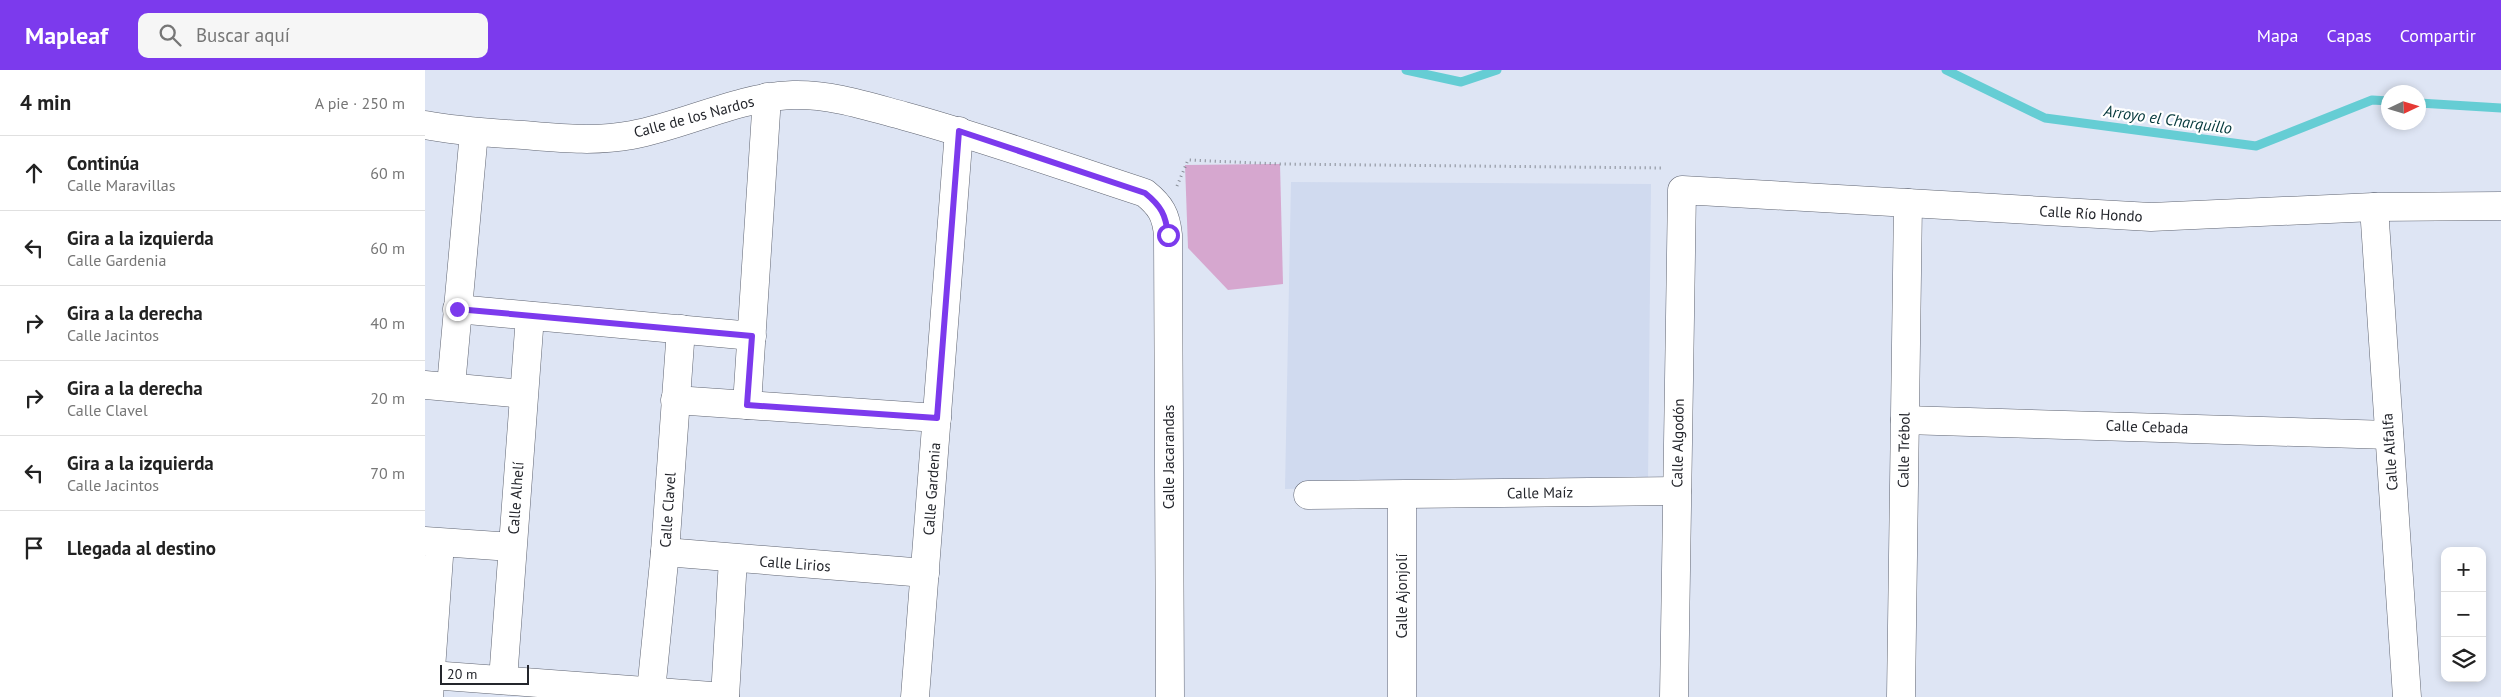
<!DOCTYPE html>
<html lang="es">
<meta charset="utf-8">
<style>
:root{--surface:#fff;--page:#f6f6f6;--text:#222;--muted:#767676;--line:#e0e0e0;--accent:#7c3aed}
body{margin:0;font-family:"PT Sans",sans-serif;background:var(--page);color:var(--text)}
.controls{position:absolute;right:15px;bottom:15px;display:grid;overflow:hidden;border-radius:10px;box-shadow:0 2px 8px #0003}
.controls button{width:45px;height:45px;display:grid;place-items:center;padding:0;border:0;border-bottom:1px solid var(--line);background:var(--surface);color:var(--text);font:25px sans-serif}
.compass{position:absolute;left:1956px;top:15px;width:45px;height:45px;border-radius:50%;background:var(--surface);box-shadow:0 2px 8px #0003;rotate:86deg}
.scale{position:absolute;left:15px;bottom:12px;width:89px;box-sizing:border-box;padding-left:5px;border:2px solid #24262c;border-top:0;font-size:14px;line-height:18px;white-space:nowrap;color:#24262c;-webkit-text-stroke:4px #fff;paint-order:stroke}
.stop{position:absolute;width:15px;height:15px;margin:-11px;border:4px solid #7c3aed;border-radius:50%;background:#fff}
.stop.end{background:#7c3aed;border-color:#fff;box-shadow:0 1px 5px #0008}
.list{margin:0;padding:0;list-style:none}
h2{display:flex;justify-content:space-between;align-items:center;height:65px;margin:0;padding:0 20px;font-size:21px}
h2 small{font-size:16px;font-weight:400;color:var(--muted)}
.list li{display:grid;grid-template-columns:32px 1fr auto;gap:15px;align-items:center;box-sizing:border-box;height:75px;padding:0 20px;border-top:1px solid var(--line)}
.list b{display:block;font-size:19px;white-space:nowrap}
.list p{margin:0;font-size:16px;white-space:nowrap;color:var(--muted)}
.list em{font-size:16px;font-style:normal;color:var(--muted)}
.icon{flex:none;width:28px;height:28px;fill:none;stroke:currentColor;stroke-width:2;stroke-linecap:round;stroke-linejoin:round}
.map{position:relative;flex:none;width:2076px;height:627px;overflow:hidden}
header{display:flex;align-items:center;gap:30px;box-sizing:border-box;height:70px;padding:0 25px;background:var(--accent);color:#fff}
header strong{font-size:24px}
nav{display:flex;gap:28px;margin-inline-start:auto;font-size:18px}
.search{width:350px;height:45px;background:var(--page);display:flex;align-items:center;gap:12px;box-sizing:border-box;padding:0 18px;border-radius:10px;color:var(--muted);font-size:19px}
main{display:flex}
aside{flex:1;background:var(--surface)}
.map>svg:first-child{display:block}
.built{fill:#d0daef}
.green{fill:#d6a7cf}
.lines{fill:none;stroke-linecap:round;stroke-linejoin:round}
.stream{stroke:#65cdd4;stroke-width:9}
.minor-casing{stroke:#606572;stroke-width:29}
.path{stroke:#848993;stroke-width:3;stroke-dasharray:1 4;stroke-linecap:butt}
.minor{stroke:#fff;stroke-width:28}
.route{stroke:#7c3aed;stroke-width:6}
.labels{text-anchor:middle;stroke-width:4.5;stroke-linejoin:round;paint-order:stroke}
.street-label{font-size:15px;fill:#24262c;stroke:#fff}
.water-label{font-size:16px;font-style:italic;fill:#03373a;stroke:#fff}
</style>
<header>
<strong>Mapleaf</strong>
<div class="search"><svg class="icon" aria-label="search" viewBox="0 0 24 24"><circle cx="10" cy="10" r="6"/><path d="M15 15l6 6"/></svg>Buscar aquí</div>
<nav><a>Mapa</a><a>Capas</a><a>Compartir</a></nav>
</header>
<main>
<aside>
<h2>4 min<small>A pie · 250 m</small></h2>
<ul class="list">
<li><svg class="icon" aria-label="ahead" viewBox="0 0 24 24"><path d="M12 20V5M6 11l6-6 6 6"/></svg><div><b>Continúa</b><p>Calle Maravillas</p></div><em>60 m</em></li>
<li><svg class="icon" aria-label="left" viewBox="0 0 24 24"><path d="M17 20v-9H6M10 6l-5 5 5 5"/></svg><div><b>Gira a la izquierda</b><p>Calle Gardenia</p></div><em>60 m</em></li>
<li><svg class="icon" aria-label="right" viewBox="0 0 24 24"><path d="M7 20v-9h11M14 6l5 5-5 5"/></svg><div><b>Gira a la derecha</b><p>Calle Jacintos</p></div><em>40 m</em></li>
<li><svg class="icon" aria-label="right" viewBox="0 0 24 24"><path d="M7 20v-9h11M14 6l5 5-5 5"/></svg><div><b>Gira a la derecha</b><p>Calle Clavel</p></div><em>20 m</em></li>
<li><svg class="icon" aria-label="left" viewBox="0 0 24 24"><path d="M17 20v-9H6M10 6l-5 5 5 5"/></svg><div><b>Gira a la izquierda</b><p>Calle Jacintos</p></div><em>70 m</em></li>
<li><svg class="icon" aria-label="arrive" viewBox="0 0 24 24"><path d="M6 21V4h12l-3 4 3 4H6"/></svg><div><b>Llegada al destino</b></div></li>
</ul>
</aside>
<div class="map">
<svg width="2076" height="627" viewBox="0 0 2076 627">
<rect width="100%" height="100%" fill="#dee5f4"/>
<path class="built" d="M 866,112 L 1226,114 L 1223,412 L 860,419 Z"/>
<path class="green" d="M 855,94 L 858,214 L 803,220 L 763,178 L 760,95 Z"/>
<g class="lines">
<g class="stream">
<path d="M 981,0 L 1036,12 L 1072,0"/>
<path d="M 1521,0 L 1620,48 L 1831,76 L 1947,30 L 1964,31"/>
<path d="M 1994,33 L 2076,38"/>
</g>
<defs>
<g id="minor">
<path d="M 0,55 C 32,61 65,63 98,65 C 134,68 170,72 207,65 C 261,55 312,27 368,25 C 406,24 442,36 479,46 C 560,68 640,97 720,123 C 736,136 741,145 743,165 L 745,627"/>
<path d="M 1949,137 L 1982,627"/>
<path d="M 32,239 L 327,266"/>
<path d="M 0,315 L 98,324"/>
<path d="M 26,316 L 49,62"/>
<path d="M 250,330 L 512,348"/>
<path d="M 322,335 L 342,27"/>
<path d="M 1480,350 L 1964,365"/>
<path d="M 883,425 L 1252,421"/>
<path d="M 977,425 L 977,627"/>
<path d="M 0,471 L 87,477"/>
<path d="M 240,482 L 500,503"/>
<path d="M 6,605 L 300,627"/>
<path d="M 78,610 L 105,246"/>
<path d="M 226,621 L 240,482 L 256,259"/>
<path d="M 4,627 L 15,473"/>
<path d="M 300,627 L 308,489"/>
<path d="M 490,627 L 534,61"/>
<path d="M 1249,627 L 1257,120 L 1726,147 L 1949,137 L 2076,136"/>
<path d="M 1476,627 L 1483,133"/>
</g>
</defs>
<use href="#minor" class="minor-casing"/>
<path class="path" d="M 752,116 L 763,90 L 855,94 L 1238,98"/>
<use href="#minor" class="minor"/>
</g>
<g class="lines">
<path class="route" d="M 32,239 L 327,266 L 322,335 L 512,348 L 534,61 L 720,123 C 736,136 741,145 743,165"/>
</g>
<g class="labels">
<g class="street-label">
<text transform="translate(269 47) rotate(-15)" y="5">Calle de los Nardos</text>
<text transform="translate(1666 144) rotate(3)" y="5">Calle Río Hondo</text>
<text transform="translate(1722 357) rotate(2)" y="5">Calle Cebada</text>
<text transform="translate(1253 373) rotate(-89)" y="5">Calle Algodón</text>
<text transform="translate(1479 380) rotate(-89)" y="5">Calle Trébol</text>
<text transform="translate(1965 382) rotate(-94)" y="5">Calle Alfalfa</text>
<text transform="translate(744 387) rotate(-90)" y="5">Calle Jacarandas</text>
<text transform="translate(507 419) rotate(-86)" y="5">Calle Gardenia</text>
<text transform="translate(1115 423) rotate(-1)" y="5">Calle Maíz</text>
<text transform="translate(91 428) rotate(-86)" y="5">Calle Alhelí</text>
<text transform="translate(243 440) rotate(-86)" y="5">Calle Clavel</text>
<text transform="translate(370 494) rotate(4)" y="5">Calle Lirios</text>
<text transform="translate(977 526) rotate(-90)" y="5">Calle Ajonjolí</text>
</g>
<g class="water-label">
<text transform="translate(1743 49) rotate(8)" y="6">Arroyo el Charquillo</text>
</g>
</g>
</svg>
<div class="controls">
<button>+</button>
<button>−</button>
<button><svg class="icon" aria-label="layers" viewBox="0 0 24 24"><path d="M12 4l9 5-9 5-9-5zM3 14l9 5 9-5"/></svg></button>
</div>
<svg class="compass" viewBox="-18 -18 36 36"><path d="M0-13l5 13h-10z" fill="#e53935"/><path d="M0 13l5-13h-10z" fill="#767676"/></svg>
<div class="scale">20 m</div>
<div class="stop" style="left:743px;top:165px"></div>
<div class="stop end" style="left:32px;top:239px"></div>
</div>
</main>
